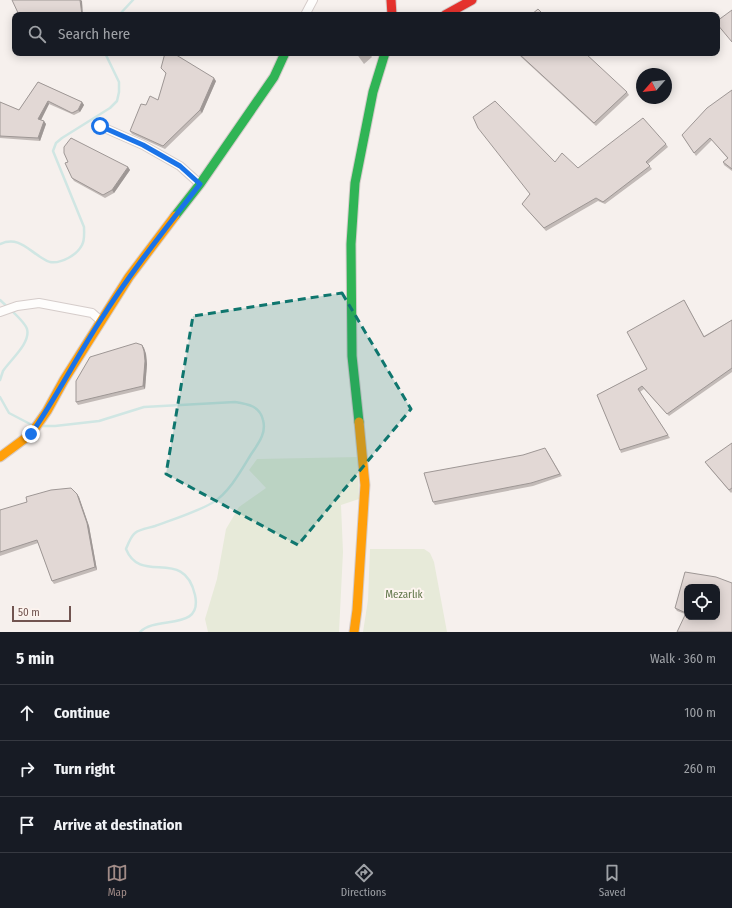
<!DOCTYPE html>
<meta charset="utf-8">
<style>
:root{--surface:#171b24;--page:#20242c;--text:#f1f3f6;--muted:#9ea1a6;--line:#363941;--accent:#a08b87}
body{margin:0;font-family:"Fira Sans Condensed",sans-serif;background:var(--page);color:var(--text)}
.controls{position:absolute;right:12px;bottom:12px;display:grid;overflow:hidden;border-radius:8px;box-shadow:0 2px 10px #0003}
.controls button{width:36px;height:36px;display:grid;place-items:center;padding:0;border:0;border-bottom:1px solid var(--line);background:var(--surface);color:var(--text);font:20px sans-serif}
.compass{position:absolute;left:636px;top:68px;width:36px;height:36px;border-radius:50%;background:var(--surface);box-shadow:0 2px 10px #0003;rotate:242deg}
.scale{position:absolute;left:12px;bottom:10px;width:59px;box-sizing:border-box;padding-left:4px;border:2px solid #715450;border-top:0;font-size:11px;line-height:14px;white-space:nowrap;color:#715450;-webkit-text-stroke:3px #fdf4ef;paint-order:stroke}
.stop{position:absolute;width:12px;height:12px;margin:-9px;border:3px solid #1a73e8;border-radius:50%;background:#fff}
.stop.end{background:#1a73e8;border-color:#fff;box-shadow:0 1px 4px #0008}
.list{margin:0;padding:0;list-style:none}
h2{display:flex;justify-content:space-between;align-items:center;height:52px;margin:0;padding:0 16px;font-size:17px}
h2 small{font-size:13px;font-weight:400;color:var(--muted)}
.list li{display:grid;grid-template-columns:26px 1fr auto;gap:12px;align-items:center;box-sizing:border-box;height:56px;padding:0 16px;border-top:1px solid var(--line)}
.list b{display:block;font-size:15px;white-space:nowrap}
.list em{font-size:13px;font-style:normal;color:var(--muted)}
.icon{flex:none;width:22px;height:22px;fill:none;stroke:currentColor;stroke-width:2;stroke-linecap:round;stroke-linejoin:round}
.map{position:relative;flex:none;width:732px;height:632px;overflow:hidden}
.search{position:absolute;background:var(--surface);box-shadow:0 2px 10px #0003;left:12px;right:12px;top:12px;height:44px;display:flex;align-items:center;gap:10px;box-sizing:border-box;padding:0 14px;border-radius:8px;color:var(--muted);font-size:15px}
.sheet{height:220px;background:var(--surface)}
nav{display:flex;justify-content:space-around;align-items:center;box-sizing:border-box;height:56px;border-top:1px solid var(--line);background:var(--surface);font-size:11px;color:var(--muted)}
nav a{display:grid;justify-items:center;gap:2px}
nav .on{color:var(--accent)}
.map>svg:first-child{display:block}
.green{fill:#e7ead9}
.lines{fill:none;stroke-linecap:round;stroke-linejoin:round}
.stream{stroke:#d0e6e3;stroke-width:2.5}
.street-casing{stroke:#d5ccca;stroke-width:10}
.fast-casing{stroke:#d5ccca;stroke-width:11}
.slow-casing{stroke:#d5ccca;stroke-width:11}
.jam-casing{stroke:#d5ccca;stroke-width:11}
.street{stroke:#fefdfc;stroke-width:8}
.fast{stroke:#30b455;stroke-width:9}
.slow{stroke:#ff9f0a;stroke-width:9}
.jam{stroke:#e5322d;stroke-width:9}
.wall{fill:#c2bab7}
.shaded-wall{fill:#9e9795}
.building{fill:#e2d8d5;stroke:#9e9795;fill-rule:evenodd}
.route{stroke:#1a73e8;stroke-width:5}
.marked{fill:#0f766e;fill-opacity:0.2;stroke:#0f766e;stroke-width:3;stroke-dasharray:8 5;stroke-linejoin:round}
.labels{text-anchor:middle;stroke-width:4;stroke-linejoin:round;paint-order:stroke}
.park-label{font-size:11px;fill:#607649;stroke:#fdf4ef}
</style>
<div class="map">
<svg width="732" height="632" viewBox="0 0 732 632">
<rect width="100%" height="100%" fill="#f6f0ed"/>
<g class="green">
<path d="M 358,457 L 359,499 L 341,505 L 343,552 L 339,632 L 208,632 L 205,619 L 217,579 L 226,529 L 239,507 L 266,488 L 249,470 L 257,459 Z"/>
<path d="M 370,549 L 424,549 L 430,553 L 434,562 L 447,632 L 363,632 L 368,600 Z"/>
</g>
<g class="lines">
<g class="stream">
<path d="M 119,15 L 133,0"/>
<path d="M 0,244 C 18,236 27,249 42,258 C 44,259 47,262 50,262 C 61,264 77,255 82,245 C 85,240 84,232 84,227 L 53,151 L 56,143 L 62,138 L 110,108 L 117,101 L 119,92 L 119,82 L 105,53"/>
<path d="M 0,300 C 7,307 24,320 27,329 C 31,343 10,360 3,371 C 2,374 1,377 0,380"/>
<path d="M 0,397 L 9,413 L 32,425"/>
<path d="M 41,426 L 55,426 L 99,421 L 144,407 L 235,402 C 248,404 260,406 263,420 C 267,434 257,445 250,456 C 241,471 228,494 212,503 C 194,513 174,519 155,526 C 149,528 140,529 135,533 C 131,536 128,544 126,549 C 141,586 184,546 195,595 C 203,632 156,615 140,632"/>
</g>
<defs>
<g id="street">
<path d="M 305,15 L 313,0"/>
<path d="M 100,126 L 143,145 L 180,166 L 200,184"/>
<path d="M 0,312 L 17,306 L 39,303 L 92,313 L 100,320"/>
</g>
<g id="fast">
<path d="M 175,216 L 200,184 L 274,77 L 285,53"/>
<path d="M 359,422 L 352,356 L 351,244 L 355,183 L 373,92 L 385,53"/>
</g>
<g id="slow">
<path d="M 0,457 L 31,434 L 47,411 L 64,380 L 129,277 L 175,216"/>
<path d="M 354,632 L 357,610 L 365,485 L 359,422"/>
</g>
<g id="jam">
<path d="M 391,0 L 392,15"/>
<path d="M 445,15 L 472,0"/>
</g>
</defs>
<use href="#street" class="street-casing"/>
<use href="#fast" class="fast-casing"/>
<use href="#slow" class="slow-casing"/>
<use href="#jam" class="jam-casing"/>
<use href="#street" class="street"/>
<use href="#fast" class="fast"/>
<use href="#slow" class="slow"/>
<use href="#jam" class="jam"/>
</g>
<g class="wall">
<path d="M 356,53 L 369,53 L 372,57 L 364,64 Z"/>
<path d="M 518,53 L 627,92 L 629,95 L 596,126 L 520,56 Z"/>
<path d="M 161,68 L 216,81 L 202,113 L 165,149 L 132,134 L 130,131 L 158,100 L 166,74 Z"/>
<path d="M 38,82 L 82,102 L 84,105 L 80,112 L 74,115 L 49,104 L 41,120 L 46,124 L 40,141 L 0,138 L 0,102 L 19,110 Z"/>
<path d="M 732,90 L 732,171 L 724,165 L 723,162 L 728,159 L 712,140 L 696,156 L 682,135 Z"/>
<path d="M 666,144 L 668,147 L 648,164 L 652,169 L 605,204 L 598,201 L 546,231 L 522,204 L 555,162 L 578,168 Z"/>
<path d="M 128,167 L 130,170 L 114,193 L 105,198 L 74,181 L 72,178 Z"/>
<path d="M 684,300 L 704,336 L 732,320 L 732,372 L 669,416 L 644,389 L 640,392 L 670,438 L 621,453 L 620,450 L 597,395 L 647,369 Z"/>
<path d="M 142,345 L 144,348 L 146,354 L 147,364 L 145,389 L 78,405 L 76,402 Z"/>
<path d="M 732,443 L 732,492 L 731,493 L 707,465 Z"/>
<path d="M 547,451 L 562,476 L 533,486 L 435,505 L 433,502 Z"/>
<path d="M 77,494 L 79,497 L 89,526 L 97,570 L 54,584 L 52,581 L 38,543 L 0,556 L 0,510 Z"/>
<path d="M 716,577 L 685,614 L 677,611 L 675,608 Z"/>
</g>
<g class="shaded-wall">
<path d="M 80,0 L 81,0 L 82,1 L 83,15 L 82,15 Z"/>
<path d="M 214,78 L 216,81 L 202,113 L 200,110 Z"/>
<path d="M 48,101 L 49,104 L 40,122 L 38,119 Z"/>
<path d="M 82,102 L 84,105 L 80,112 L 78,110 Z"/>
<path d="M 44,121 L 46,124 L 40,141 L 38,138 Z"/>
<path d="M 128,167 L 130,170 L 114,193 L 112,190 Z"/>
<path d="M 142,345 L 144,348 L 146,354 L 147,364 L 145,389 L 143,386 Z"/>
<path d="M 77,494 L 79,497 L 89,526 L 97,570 L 95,567 Z"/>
</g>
<g class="building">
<path d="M 12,0 L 80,0 L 82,15 L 19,15 Z"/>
<path d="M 538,9 L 544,15 L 531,15 Z"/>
<path d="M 732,10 L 732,42 L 717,24 L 717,21 Z"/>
<path d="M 165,53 L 173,53 L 214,78 L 200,110 L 163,146 L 130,131 L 141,104 L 146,105 L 150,96 L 158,100 L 166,73 L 161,68 Z"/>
<path d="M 518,53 L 585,53 L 627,92 L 594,123 Z"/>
<path d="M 38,82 L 82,102 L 78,110 L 72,113 L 48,101 L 38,119 L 44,121 L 38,138 L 0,136 L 0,102 L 19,110 Z"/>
<path d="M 732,90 L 732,169 L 723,162 L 728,158 L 710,138 L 694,153 L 682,135 L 707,108 Z"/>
<path d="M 495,101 L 555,162 L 562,153 L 578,168 L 643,118 L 666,144 L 646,162 L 650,166 L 603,202 L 596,198 L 544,228 L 522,204 L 530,194 L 478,128 L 473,117 Z"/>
<path d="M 71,138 L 128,167 L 112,190 L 103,195 L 72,178 L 65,163 L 68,162 L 64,153 L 64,147 Z"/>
<path d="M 684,300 L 704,337 L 732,320 L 732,368 L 667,414 L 642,386 L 638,389 L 668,435 L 620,450 L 597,395 L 647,369 L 627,332 Z"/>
<path d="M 136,343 L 142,345 L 144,351 L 145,361 L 143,386 L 76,402 L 76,381 L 90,357 Z"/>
<path d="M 732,443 L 732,488 L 729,490 L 705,462 Z"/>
<path d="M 545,448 L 560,474 L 531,483 L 433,502 L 424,473 L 523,455 Z"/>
<path d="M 71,488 L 77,494 L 87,523 L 95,567 L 52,581 L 37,540 L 0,552 L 0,510 L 27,502 L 26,497 L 51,490 Z"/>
<path d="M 685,572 L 716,577 L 732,583 L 732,632 L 677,632 L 686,613 L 675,608 ZM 687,587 L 717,587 L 717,617 L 687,617 Z"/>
</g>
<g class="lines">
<path class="route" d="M 31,434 C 56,398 76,358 100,321 C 130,273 166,228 200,184 L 180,166 L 143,145 L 100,126"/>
</g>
<path class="marked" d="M 342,293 L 411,409 L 298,545 L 166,474 L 193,316 Z"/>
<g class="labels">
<g class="park-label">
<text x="404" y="598">Mezarlık</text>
</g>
</g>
</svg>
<div class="controls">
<button><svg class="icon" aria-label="locate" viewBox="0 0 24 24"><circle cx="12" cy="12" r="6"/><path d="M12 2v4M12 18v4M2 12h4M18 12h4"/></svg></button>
</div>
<svg class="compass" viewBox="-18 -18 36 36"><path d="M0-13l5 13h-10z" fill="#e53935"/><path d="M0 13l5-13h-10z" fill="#9ea1a6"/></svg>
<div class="scale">50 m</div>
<div class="stop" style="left:100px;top:126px"></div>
<div class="stop end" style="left:31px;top:434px"></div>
<div class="search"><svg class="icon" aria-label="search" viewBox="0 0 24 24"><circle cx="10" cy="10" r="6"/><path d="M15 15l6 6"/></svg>Search here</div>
</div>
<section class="sheet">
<h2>5 min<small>Walk · 360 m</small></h2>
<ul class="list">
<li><svg class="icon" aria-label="ahead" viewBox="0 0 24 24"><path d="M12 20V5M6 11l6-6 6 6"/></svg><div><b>Continue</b></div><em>100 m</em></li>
<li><svg class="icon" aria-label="right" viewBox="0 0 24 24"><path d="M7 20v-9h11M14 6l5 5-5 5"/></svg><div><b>Turn right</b></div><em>260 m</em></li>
<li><svg class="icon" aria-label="arrive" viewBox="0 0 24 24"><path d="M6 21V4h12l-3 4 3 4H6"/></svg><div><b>Arrive at destination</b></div></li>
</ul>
</section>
<nav>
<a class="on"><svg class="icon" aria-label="map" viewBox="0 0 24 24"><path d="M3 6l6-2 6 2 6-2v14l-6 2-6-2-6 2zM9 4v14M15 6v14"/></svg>Map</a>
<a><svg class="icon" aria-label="directions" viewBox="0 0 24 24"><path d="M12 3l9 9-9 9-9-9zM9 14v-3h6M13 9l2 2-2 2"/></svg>Directions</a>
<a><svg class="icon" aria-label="saved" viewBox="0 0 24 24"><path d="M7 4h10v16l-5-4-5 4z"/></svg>Saved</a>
</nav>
